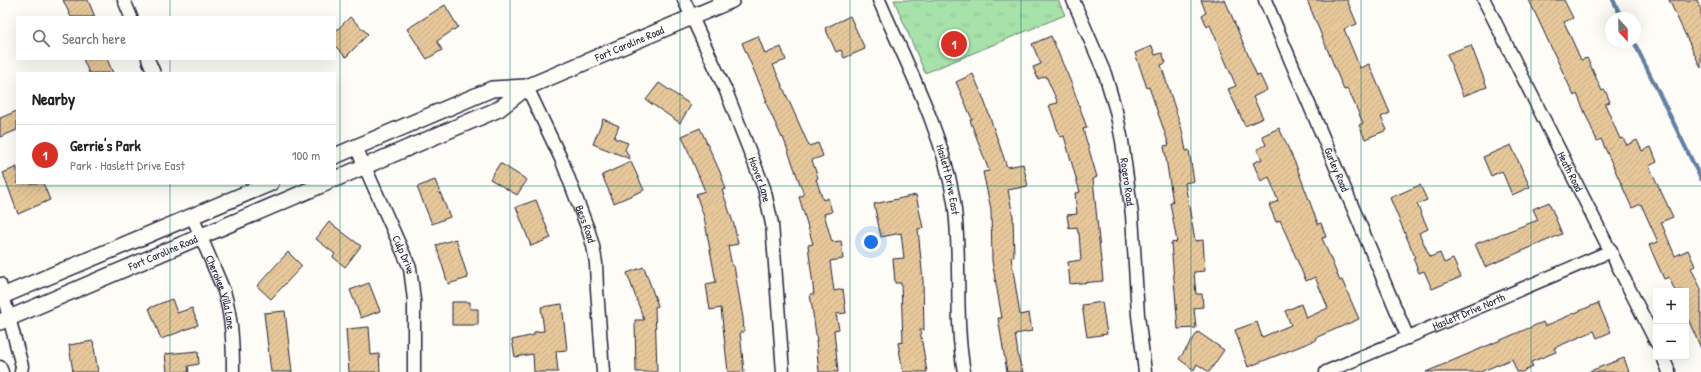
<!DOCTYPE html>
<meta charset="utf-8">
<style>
:root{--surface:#fff;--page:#f6f6f6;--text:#222;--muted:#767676;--line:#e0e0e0;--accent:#d93025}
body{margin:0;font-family:"Patrick Hand",sans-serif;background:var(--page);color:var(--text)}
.controls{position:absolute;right:12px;bottom:12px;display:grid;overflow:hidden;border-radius:0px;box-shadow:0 4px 16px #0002}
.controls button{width:36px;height:36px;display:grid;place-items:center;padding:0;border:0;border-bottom:1px solid var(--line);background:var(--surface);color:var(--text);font:20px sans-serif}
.compass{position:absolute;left:1605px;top:12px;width:36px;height:36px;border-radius:50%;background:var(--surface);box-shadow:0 4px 16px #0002;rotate:158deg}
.you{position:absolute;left:871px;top:242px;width:14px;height:14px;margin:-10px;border:3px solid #fff;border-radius:50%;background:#1a73e8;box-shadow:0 0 0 6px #1a73e833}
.badge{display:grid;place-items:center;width:26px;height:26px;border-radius:50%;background:var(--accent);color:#fff;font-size:13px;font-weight:700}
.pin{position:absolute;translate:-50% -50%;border:2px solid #fff;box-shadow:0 1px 4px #0006}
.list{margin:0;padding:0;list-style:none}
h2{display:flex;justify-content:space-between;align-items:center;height:52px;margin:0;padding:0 16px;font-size:17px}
h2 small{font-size:13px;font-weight:400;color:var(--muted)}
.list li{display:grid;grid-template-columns:26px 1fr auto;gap:12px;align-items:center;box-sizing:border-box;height:60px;padding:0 16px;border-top:1px solid var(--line)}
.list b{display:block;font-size:15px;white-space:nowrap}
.list p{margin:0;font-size:13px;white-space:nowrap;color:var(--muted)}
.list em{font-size:13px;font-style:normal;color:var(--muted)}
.icon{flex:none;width:22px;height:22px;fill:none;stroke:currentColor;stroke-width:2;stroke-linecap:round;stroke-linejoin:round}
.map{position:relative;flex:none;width:1701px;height:372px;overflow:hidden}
.search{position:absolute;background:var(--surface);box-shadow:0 4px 16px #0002;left:16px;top:16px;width:320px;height:44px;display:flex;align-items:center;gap:10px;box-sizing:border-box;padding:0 14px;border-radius:0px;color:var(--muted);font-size:15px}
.panel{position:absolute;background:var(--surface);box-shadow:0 4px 16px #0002;left:16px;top:72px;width:320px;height:112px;border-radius:0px}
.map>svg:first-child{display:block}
.grass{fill:url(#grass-tufts);stroke:#648272}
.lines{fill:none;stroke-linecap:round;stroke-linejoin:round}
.stream{stroke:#627fa3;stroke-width:4}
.building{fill:url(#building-hatch);stroke:#22223b}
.minor-casing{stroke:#22223b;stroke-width:15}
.tertiary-casing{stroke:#22223b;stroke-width:18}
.minor{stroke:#fdfcf7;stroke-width:12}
.tertiary{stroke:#fdfcf7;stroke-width:15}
.grid{fill:none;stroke:#0f766e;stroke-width:1;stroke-opacity:0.55}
.labels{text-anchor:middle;stroke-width:3;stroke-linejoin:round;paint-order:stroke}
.street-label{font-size:11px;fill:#22223b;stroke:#fdfcf7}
</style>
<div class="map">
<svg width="1701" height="372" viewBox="0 0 1701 372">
<defs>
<pattern id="grass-tufts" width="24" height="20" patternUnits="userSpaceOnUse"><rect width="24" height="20" fill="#a6e2a9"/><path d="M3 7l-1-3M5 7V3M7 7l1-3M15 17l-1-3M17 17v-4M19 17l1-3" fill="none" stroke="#8fc292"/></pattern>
<pattern id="building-hatch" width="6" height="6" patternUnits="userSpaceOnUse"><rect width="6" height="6" fill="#e7c89a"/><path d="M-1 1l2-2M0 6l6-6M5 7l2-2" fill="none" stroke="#c6ac86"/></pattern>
</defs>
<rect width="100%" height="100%" fill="#fdfcf7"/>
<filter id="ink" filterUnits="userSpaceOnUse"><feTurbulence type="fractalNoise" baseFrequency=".025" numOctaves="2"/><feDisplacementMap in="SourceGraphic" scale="8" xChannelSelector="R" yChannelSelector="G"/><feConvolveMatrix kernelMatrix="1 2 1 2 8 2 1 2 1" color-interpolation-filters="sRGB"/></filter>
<g filter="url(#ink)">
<path class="grass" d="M 894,0 L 1058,0 L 1065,15 L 925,73 Z"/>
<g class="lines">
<g class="stream">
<path d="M 1613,0 L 1622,18"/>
<path d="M 1634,42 L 1701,179"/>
</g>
</g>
<g class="building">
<path d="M 63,0 L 88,0 L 95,17 L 71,17 Z"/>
<path d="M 1201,0 L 1225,0 L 1257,76 L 1260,75 L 1267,90 L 1253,97 L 1263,118 L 1245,126 L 1228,89 L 1236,86 L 1210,25 L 1207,27 L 1202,15 L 1206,13 Z"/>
<path d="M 1307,0 L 1347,0 L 1357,24 L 1344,29 L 1360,68 L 1369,64 L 1390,113 L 1381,117 L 1387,130 L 1365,139 L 1359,125 L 1363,123 L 1348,89 L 1344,90 Z"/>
<path d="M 1529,0 L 1564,0 L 1573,18 L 1564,22 L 1581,60 L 1587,58 L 1602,91 L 1605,90 L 1610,102 L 1605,104 L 1620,139 L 1623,138 L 1627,145 L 1637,140 L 1642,151 L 1651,147 L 1657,162 L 1649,166 L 1673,217 L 1661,222 L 1675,256 L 1688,250 L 1695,266 L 1691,268 L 1701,289 L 1701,348 L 1686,315 L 1686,291 L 1675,291 L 1669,277 L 1664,279 L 1649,245 L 1658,242 L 1641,204 L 1632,208 L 1601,139 L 1597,141 L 1577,94 L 1574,96 Z"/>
<path d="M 1669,0 L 1697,0 L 1701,9 L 1701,68 Z"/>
<path d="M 445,5 L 458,27 L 437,41 L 442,50 L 427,59 L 407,29 Z"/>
<path d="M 850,16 L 865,49 L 844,58 L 841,50 L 836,52 L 825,28 Z"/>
<path d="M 350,17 L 368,34 L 346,57 L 335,46 L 335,32 Z"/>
<path d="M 758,36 L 765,54 L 781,47 L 786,60 L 773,65 L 809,146 L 818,143 L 823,156 L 812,160 L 818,178 L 816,179 L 823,200 L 828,198 L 832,212 L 824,214 L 832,242 L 841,241 L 843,259 L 830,261 L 834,291 L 843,289 L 846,313 L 836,314 L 839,329 L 834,330 L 838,372 L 819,372 L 816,341 L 817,341 L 810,294 L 814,294 L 808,245 L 813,244 L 799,197 L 804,195 L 783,137 L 782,138 L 765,101 L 767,101 L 742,43 Z"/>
<path d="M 1051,36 L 1072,85 L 1087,128 L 1083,129 L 1097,177 L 1093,179 L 1103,281 L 1070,284 L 1068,262 L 1081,260 L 1079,233 L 1078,233 L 1077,227 L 1069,228 L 1067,215 L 1077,214 L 1075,193 L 1080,192 L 1064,136 L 1060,137 L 1049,105 L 1058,103 L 1046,76 L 1038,79 L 1033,67 L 1041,64 L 1032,44 Z"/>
<path d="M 1471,45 L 1487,87 L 1463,96 L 1447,54 Z"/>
<path d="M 1152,46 L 1155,55 L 1162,53 L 1166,63 L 1161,65 L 1182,130 L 1186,151 L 1189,150 L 1194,181 L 1185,183 L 1195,241 L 1203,240 L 1205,271 L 1194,272 L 1196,294 L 1202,294 L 1203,307 L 1194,308 L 1196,328 L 1178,329 L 1171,243 L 1177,242 L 1170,203 L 1173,203 L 1164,146 L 1169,145 L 1149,87 L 1147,88 L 1135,53 Z"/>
<path d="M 83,59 L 107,59 L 113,73 L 89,73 Z"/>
<path d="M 973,74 L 984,100 L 1007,167 L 1023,164 L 1028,186 L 1008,190 L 1013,216 L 1014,257 L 1011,257 L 1020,315 L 1029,313 L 1032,331 L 1015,334 L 1019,360 L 1023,372 L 1007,372 L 998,318 L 1002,318 L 992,261 L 991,209 L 983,172 L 989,171 L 970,120 L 972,119 L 956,82 Z"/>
<path d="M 659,83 L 691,105 L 680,123 L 646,100 Z"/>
<path d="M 17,111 L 17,130 L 0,137 L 0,118 Z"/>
<path d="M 603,119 L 619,126 L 614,138 L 628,143 L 625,149 L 630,159 L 593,144 Z"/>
<path d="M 700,128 L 720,172 L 726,189 L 722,190 L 734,225 L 738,244 L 728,246 L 732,266 L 734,266 L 743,318 L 744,332 L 740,332 L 744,372 L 728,372 L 721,308 L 710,310 L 706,284 L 716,282 L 704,217 L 696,194 L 705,191 L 682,136 Z"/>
<path d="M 1279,128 L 1296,165 L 1318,224 L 1321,223 L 1326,237 L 1322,238 L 1340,281 L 1342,280 L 1359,319 L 1315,338 L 1316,340 L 1248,367 L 1235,330 L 1257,322 L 1262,337 L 1291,325 L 1285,311 L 1301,304 L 1306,318 L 1328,308 L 1315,277 L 1306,281 L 1280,220 L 1276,222 L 1269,205 L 1278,201 L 1269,177 L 1261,181 L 1253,163 L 1262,159 L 1257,149 L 1266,145 L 1262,136 Z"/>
<path d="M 1511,145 L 1530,187 L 1512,195 L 1502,171 L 1491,176 L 1483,157 Z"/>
<path d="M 631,162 L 644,190 L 614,203 L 602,175 Z"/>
<path d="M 500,163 L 527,180 L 517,195 L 490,179 Z"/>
<path d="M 17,167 L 17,183 L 43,183 L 50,200 L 18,214 L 3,173 Z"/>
<path d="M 435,180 L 450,217 L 432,224 L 417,187 Z"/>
<path d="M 1420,185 L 1427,200 L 1417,204 L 1428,229 L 1419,233 L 1430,257 L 1440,253 L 1444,263 L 1453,259 L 1461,277 L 1432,289 L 1424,271 L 1419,273 L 1413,258 L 1415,257 L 1390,198 Z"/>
<path d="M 916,195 L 923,228 L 918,229 L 923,281 L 924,330 L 920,330 L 927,372 L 903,372 L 898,343 L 903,342 L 901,283 L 895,283 L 893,259 L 904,258 L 901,233 L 881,237 L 874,204 Z"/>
<path d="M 536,200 L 551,238 L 531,246 L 516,207 Z"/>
<path d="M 1549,202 L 1562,234 L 1485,267 L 1475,244 L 1538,220 L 1533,209 Z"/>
<path d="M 329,222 L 361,246 L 345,267 L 333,257 L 335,254 L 316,239 Z"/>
<path d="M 456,239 L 468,278 L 448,284 L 436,245 Z"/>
<path d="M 288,252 L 302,266 L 271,299 L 257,286 Z"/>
<path d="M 644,267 L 658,306 L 655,307 L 657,372 L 636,372 L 635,320 L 644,320 L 627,273 Z"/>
<path d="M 369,283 L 380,311 L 361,318 L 350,290 Z"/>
<path d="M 172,299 L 177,313 L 192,308 L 198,325 L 161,339 L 149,308 Z"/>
<path d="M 452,302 L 470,302 L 470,309 L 478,309 L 478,325 L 452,325 Z"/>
<path d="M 1102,302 L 1107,334 L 1087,337 L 1082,305 Z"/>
<path d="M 1598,303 L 1611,332 L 1597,338 L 1594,331 L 1554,348 L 1556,352 L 1531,362 L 1533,367 L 1522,372 L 1517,372 L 1512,359 L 1480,372 L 1426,372 L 1543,322 L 1545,326 Z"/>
<path d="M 562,304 L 567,350 L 556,351 L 558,372 L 534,372 L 533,354 L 515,357 L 512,340 L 534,335 L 534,332 L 544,331 L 541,307 Z"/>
<path d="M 285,311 L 292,372 L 271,372 L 264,313 Z"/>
<path d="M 369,327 L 371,355 L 379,354 L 380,372 L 349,372 L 346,329 Z"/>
<path d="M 1198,332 L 1224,350 L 1209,372 L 1197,364 L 1194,370 L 1179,359 Z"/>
<path d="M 93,341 L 98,372 L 73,372 L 69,345 Z"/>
<path d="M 198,351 L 199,364 L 188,366 L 189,372 L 167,372 L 165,354 Z"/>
<path d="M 1624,358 L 1629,372 L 1590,372 L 1590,371 Z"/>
</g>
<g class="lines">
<defs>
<g id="minor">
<path d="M 124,0 L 131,17"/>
<path id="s1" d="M 684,0 L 726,91 L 764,188 L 772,224 L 783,372"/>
<path id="s2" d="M 879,0 C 907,65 943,132 954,202 C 962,258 954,316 964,372"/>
<path id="s3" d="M 1073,0 L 1105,74 L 1116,111 L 1122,141 L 1132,215 L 1138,315 L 1145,372"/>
<path id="s4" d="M 1265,0 L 1408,338"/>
<path id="s5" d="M 1484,0 L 1656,342"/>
<path d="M 148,59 L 154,73"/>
<path id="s6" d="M 527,87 L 562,161 L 589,232 L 593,246 L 596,263 L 597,289 L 603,372"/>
<path id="s7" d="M 356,147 L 410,268 L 414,300 L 414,372"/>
<path id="s8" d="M 192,216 L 224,291 C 232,318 233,344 233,372"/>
<path d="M 0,284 L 22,366 L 21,372"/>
<path d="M 1663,357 L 1669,372"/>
<path d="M 0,367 L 2,372"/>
<path id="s9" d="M 1326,372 L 1611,251"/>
</g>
<g id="tertiary">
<path d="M 335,156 L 492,89 L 527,87"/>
<path id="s10" d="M 335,179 L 499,109 L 527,87 L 732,0"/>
<path d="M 0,297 L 271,183"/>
<path id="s11" d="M 0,322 L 326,183"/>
</g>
</defs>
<use href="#minor" class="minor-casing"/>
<use href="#tertiary" class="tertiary-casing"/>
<use href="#minor" class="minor"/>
<use href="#tertiary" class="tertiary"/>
</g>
</g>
<path class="grid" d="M 170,0 L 170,17M 340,0 L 340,372M 510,0 L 510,372M 680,0 L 680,372M 850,0 L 850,372M 1021,0 L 1021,372M 1191,0 L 1191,372M 1361,0 L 1361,372M 1531,0 L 1531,372M 170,59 L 170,73M 170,183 L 170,372M 0,186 L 1701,186"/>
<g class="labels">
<g class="street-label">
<text dy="4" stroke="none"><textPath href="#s10" startOffset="325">Fort Caroline Road</textPath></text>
<text dy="4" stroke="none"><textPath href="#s4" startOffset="184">Gurley Road</textPath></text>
<text dy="4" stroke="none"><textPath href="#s5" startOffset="192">Heath Road</textPath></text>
<text dy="4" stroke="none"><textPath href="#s1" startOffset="195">Hoover Lane</textPath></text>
<text dy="4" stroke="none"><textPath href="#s2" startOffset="193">Haslett Drive East</textPath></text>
<text dy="4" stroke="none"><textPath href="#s3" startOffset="191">Rogero Road</textPath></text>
<text dy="4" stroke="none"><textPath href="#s6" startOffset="149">Bess Road</textPath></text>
<text dy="4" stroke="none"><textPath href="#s11" startOffset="177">Fort Caroline Road</textPath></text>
<text dy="4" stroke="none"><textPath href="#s7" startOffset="118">Culp Drive</textPath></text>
<text dy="4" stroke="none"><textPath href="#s8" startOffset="82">Cherokee Villa Lane</textPath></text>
<text dy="4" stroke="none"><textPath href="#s9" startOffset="155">Haslett Drive North</textPath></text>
</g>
</g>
</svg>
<div class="controls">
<button>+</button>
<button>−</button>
</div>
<svg class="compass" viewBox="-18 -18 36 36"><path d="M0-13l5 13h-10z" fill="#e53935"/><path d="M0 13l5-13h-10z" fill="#767676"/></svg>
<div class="you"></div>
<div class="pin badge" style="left:954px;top:44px">1</div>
<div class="search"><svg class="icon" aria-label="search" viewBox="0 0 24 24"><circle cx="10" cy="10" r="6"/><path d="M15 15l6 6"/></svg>Search here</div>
<section class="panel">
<h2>Nearby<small></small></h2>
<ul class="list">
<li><span class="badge">1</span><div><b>Gerrie's Park</b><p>Park · Haslett Drive East</p></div><em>100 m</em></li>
</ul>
</section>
</div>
